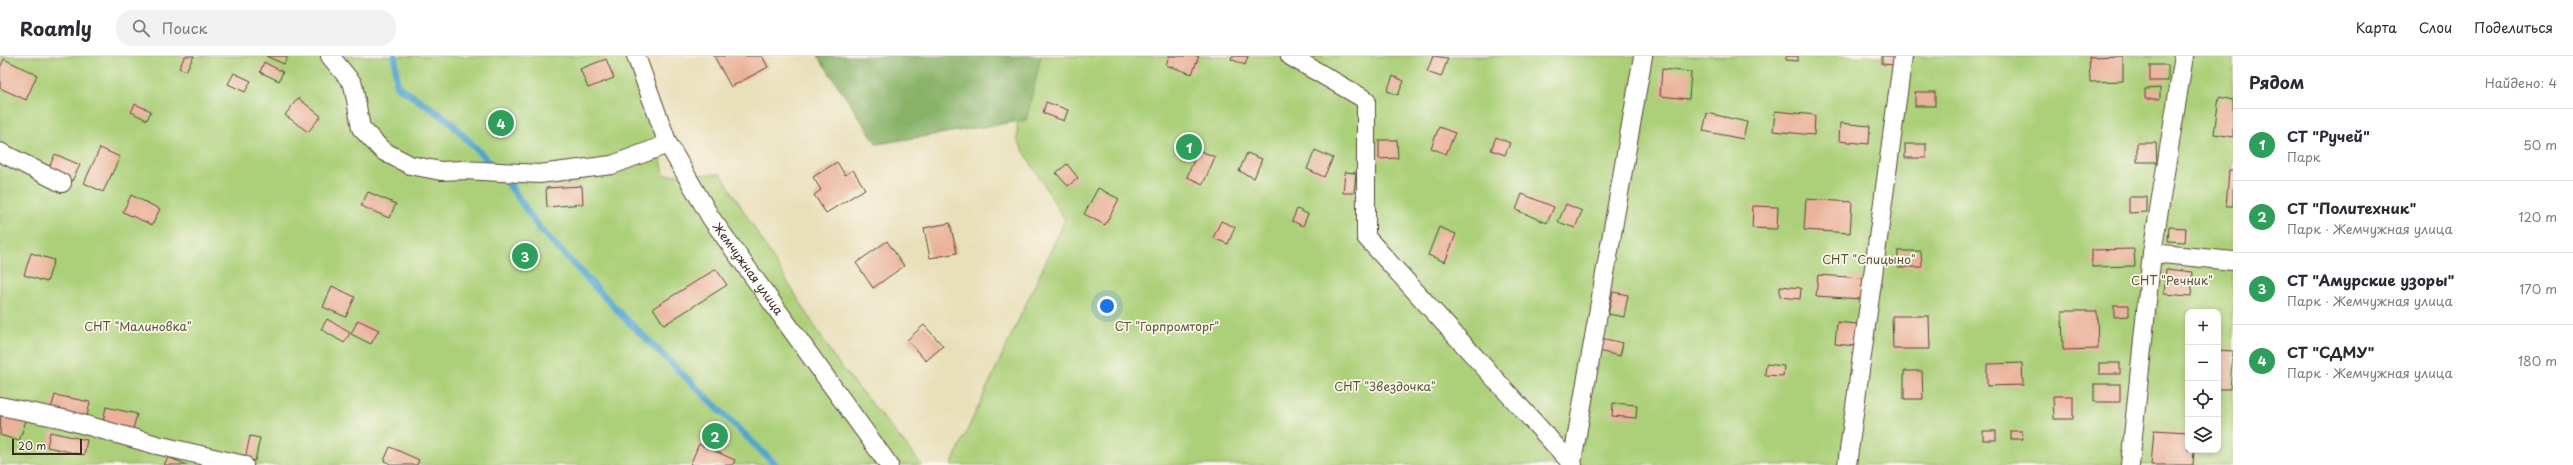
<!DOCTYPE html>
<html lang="ru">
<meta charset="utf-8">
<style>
:root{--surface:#fff;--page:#f2f2f3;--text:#2b2b33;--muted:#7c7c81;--line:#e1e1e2;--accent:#d1495b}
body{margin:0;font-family:"Playpen Sans",sans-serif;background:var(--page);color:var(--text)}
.controls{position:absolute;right:12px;bottom:12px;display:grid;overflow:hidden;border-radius:8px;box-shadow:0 2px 6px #0003}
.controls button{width:36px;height:36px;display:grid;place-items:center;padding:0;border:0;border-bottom:1px solid var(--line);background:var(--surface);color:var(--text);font:20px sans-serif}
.scale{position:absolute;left:12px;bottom:10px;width:70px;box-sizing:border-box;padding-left:4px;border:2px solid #3b2a1e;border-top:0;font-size:11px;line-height:14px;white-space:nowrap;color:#3b2a1e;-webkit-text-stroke:3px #fbf7ec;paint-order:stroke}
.you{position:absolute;left:1107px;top:250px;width:14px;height:14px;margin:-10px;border:3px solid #fff;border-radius:50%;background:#1a73e8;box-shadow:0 0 0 6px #1a73e833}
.badge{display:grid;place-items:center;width:26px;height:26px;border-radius:50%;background:var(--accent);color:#fff;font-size:13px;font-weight:700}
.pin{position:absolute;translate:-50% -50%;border:2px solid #fff;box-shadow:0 1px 4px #0006}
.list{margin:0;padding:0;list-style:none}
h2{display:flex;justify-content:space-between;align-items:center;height:52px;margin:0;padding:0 16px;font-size:17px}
h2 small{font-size:13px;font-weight:400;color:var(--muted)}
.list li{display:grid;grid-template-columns:26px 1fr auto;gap:12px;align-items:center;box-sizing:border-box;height:72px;padding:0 16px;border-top:1px solid var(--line)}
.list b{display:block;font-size:15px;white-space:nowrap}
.list p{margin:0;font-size:13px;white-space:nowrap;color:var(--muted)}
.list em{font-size:13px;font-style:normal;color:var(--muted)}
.icon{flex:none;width:22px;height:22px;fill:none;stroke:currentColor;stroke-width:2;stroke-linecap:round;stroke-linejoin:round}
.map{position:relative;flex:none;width:2233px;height:409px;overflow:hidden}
header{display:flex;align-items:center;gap:24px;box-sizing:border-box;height:56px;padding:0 20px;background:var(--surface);border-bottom:1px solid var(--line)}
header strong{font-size:19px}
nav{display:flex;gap:22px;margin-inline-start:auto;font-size:14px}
.search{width:280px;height:36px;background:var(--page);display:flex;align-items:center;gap:10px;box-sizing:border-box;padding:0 14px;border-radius:16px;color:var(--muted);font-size:15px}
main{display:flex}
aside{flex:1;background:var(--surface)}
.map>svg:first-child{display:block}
.green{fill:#acd079;stroke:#747d4c;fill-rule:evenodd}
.forest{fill:#89b269;stroke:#626e44}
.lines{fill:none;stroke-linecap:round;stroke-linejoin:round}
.stream{stroke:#53a5ce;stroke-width:7}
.building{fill:#eab29b}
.street-casing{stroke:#554536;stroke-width:20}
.street{stroke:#fff;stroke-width:18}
.labels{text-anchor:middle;stroke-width:3.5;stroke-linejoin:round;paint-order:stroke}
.park-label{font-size:12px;fill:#575435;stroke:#fbf7ec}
.street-label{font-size:12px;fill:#3b2a1e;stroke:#fbf7ec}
</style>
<header>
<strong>Roamly</strong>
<div class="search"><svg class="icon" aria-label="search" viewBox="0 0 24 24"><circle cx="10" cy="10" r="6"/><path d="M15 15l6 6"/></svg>Поиск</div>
<nav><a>Карта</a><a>Слои</a><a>Поделиться</a></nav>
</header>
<main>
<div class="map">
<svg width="2233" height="409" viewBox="0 0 2233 409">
<rect width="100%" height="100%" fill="#fbf7ec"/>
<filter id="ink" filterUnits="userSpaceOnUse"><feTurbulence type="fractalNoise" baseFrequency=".025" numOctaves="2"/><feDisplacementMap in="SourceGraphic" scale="8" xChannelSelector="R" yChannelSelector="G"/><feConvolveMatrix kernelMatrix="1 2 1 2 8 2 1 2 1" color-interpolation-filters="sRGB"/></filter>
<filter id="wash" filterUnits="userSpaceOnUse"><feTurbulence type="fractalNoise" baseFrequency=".012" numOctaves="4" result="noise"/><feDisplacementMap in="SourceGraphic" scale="16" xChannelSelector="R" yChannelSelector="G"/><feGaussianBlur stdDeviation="0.9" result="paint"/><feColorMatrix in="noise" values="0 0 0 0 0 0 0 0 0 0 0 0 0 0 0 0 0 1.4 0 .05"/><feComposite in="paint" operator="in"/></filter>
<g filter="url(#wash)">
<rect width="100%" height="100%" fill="#e9e0bb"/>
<g class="green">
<path d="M 0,0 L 625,0 L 656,76 L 664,119 L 721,118 L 835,303 L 922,409 L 0,409 Z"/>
<path d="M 1019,0 L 2233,0 L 2233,409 L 951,409 L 1065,164 L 1017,84 ZM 2188,256 L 2218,256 L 2218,394 L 2188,394 Z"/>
</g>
<path class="forest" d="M 818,0 L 1041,0 L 1026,64 L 877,88 Z"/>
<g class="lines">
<path class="stream" d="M 395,0 L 397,30 L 446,62 L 504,121 L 540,173 L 623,260 L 776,409"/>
</g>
<g id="blocks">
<g class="building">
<path d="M 185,0 L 194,0 L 186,15 L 179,12 Z"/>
<path d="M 266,0 L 288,0 L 284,8 Z"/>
<path d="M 714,0 L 762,0 L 768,11 L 731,31 Z"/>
<path d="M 1169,0 L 1199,0 L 1192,18 L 1166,9 Z"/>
<path d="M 1232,0 L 1248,0 L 1245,9 L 1231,3 Z"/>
<path d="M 1433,0 L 1448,2 L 1441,21 L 1427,16 Z"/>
<path d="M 1786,0 L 1798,0 L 1798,5 L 1786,4 Z"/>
<path d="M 1882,0 L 1897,0 L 1896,9 L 1882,8 Z"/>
<path d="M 2123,0 L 2123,25 L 2090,26 L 2089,1 Z"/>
<path d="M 4,3 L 37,19 L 26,44 L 0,32 L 0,12 Z"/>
<path d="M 606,3 L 614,22 L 588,32 L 580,13 Z"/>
<path d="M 264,6 L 283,16 L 279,25 L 260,16 Z"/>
<rect x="2150" y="9" width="18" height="16"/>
<path d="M 1662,13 L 1691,16 L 1689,43 L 1660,40 Z"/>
<path d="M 234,17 L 251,25 L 245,36 L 228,28 Z"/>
<path d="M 1393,20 L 1404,25 L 1398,39 L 1387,35 Z"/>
<path d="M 2160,32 L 2160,43 L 2145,43 L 2145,33 Z"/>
<rect x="1915" y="36" width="20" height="14"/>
<path d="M 2219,41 L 2233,44 L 2233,81 L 2214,78 Z"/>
<path d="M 298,42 L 321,60 L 308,76 L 285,59 Z"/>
<path d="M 1046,46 L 1068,54 L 1064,65 L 1043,57 Z"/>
<path d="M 135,48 L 151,55 L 147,64 L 131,56 Z"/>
<path d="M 1775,55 L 1815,59 L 1814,79 L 1773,75 Z"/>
<path d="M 1707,57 L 1747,66 L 1743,83 L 1703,75 Z"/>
<path d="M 1840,67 L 1870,70 L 1869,88 L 1839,85 Z"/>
<path d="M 1439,71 L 1455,77 L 1446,98 L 1431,92 Z"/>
<path d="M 1496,81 L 1510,87 L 1505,99 L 1491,94 Z"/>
<path d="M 1379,84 L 1397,84 L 1398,102 L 1379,103 Z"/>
<path d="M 2137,87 L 2156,87 L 2157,106 L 2137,106 Z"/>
<rect x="1905" y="88" width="21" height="14"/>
<path d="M 100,92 L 120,101 L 103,136 L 84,127 Z"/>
<path d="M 1198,94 L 1215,101 L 1203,128 L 1187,121 Z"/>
<path d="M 1315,94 L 1333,102 L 1324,121 L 1307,113 Z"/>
<path d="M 1247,97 L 1262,103 L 1254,122 L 1239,115 Z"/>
<path d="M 55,98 L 80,109 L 71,127 L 47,116 Z"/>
<path d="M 837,106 L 845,119 L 853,114 L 865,133 L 826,157 L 814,139 L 821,134 L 813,121 Z"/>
<path d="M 1067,108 L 1078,122 L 1068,130 L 1056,117 Z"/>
<path d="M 2229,115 L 2233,115 L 2233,150 L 2226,150 Z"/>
<path d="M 1345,116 L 1356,117 L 1354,137 L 1343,137 Z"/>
<path d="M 582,130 L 583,148 L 547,151 L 546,132 Z"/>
<path d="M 1098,132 L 1119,143 L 1105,169 L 1084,158 Z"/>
<path d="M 368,136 L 396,148 L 389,162 L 361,150 Z"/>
<path d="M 1522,138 L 1554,151 L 1547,167 L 1516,154 Z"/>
<path d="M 131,139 L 160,153 L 152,169 L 123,156 Z"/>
<path d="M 2129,141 L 2147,141 L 2147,156 L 2129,157 Z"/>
<path d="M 1806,143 L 1852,146 L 1850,177 L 1804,174 Z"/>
<path d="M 1566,148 L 1582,155 L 1575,172 L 1558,166 Z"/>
<path d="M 1753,150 L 1778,151 L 1777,173 L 1752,172 Z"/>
<path d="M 1297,153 L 1308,158 L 1303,170 L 1292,165 Z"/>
<path d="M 1221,165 L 1235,171 L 1228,188 L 1213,182 Z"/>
<path d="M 950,167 L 957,197 L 930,202 L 924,172 Z"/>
<path d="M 1439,171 L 1456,178 L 1445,206 L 1428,199 Z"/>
<path d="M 2169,171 L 2186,172 L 2185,186 L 2168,185 Z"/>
<path d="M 887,185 L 904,210 L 873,232 L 856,207 Z"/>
<path d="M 2134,193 L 2135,210 L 2092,211 L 2092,194 Z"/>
<path d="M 1898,195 L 1921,195 L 1922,211 L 1898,211 Z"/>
<path d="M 31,197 L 54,204 L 47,226 L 24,219 Z"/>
<path d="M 716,213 L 727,229 L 664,269 L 653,252 Z"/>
<path d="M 2166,213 L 2193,216 L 2191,240 L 2164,238 Z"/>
<path d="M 1818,219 L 1863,222 L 1861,243 L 1816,240 Z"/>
<path d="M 332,230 L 355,241 L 346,261 L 323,251 Z"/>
<path d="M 1780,230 L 1801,232 L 1800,243 L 1780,241 Z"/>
<path d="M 1613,236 L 1628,239 L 1624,261 L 1608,258 Z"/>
<path d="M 2114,249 L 2129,249 L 2129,260 L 2114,261 Z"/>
<path d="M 2062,255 L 2097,255 L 2098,293 L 2063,294 Z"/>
<path d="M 1892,260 L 1929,260 L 1930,293 L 1893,293 Z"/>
<path d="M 327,263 L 350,277 L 344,287 L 321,273 Z"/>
<path d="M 358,264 L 379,274 L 371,288 L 351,278 Z"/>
<path d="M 1837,266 L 1857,268 L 1856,290 L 1835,288 Z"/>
<path d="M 924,269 L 943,290 L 926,305 L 907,284 Z"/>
<path d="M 1601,282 L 1623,287 L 1620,300 L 1598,295 Z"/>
<path d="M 2218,294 L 2233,295 L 2230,333 L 2218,333 Z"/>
<path d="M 2022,307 L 2023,329 L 1987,330 L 1987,308 Z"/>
<rect x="2099" y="307" width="21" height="11"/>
<path d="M 1766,308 L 1784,310 L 1783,320 L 1765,319 Z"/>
<path d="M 1904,315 L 1922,315 L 1923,343 L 1904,343 Z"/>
<rect x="2094" y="328" width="26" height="18"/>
<path d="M 55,339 L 90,346 L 86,365 L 50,356 Z"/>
<path d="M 2053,340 L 2073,340 L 2073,363 L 2054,363 Z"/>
<path d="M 1613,347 L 1637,349 L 1636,362 L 1612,360 Z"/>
<path d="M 106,351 L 137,358 L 132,377 L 102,370 Z"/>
<path d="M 1,356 L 26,365 L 19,385 L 0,379 Z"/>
<path d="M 2154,374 L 2188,376 L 2188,394 L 2194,394 L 2193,409 L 2151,409 Z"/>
<rect x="1983" y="375" width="13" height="9"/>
<path d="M 2011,375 L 2022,375 L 2023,383 L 2011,383 Z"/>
<path d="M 50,376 L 87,384 L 84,399 L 47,391 Z"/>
<path d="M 250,380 L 260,382 L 255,405 L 245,403 Z"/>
<path d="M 699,388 L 735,404 L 733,409 L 690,409 Z"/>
<path d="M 390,391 L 419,404 L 417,409 L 393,409 L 384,405 Z"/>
<path d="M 168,401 L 187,409 L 164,409 Z"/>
</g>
</g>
</g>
<g filter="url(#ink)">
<use href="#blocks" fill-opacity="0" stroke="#554536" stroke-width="1"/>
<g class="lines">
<defs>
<g id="street">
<path d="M 330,0 L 353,28 L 361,72 L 383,95 L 410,109 L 441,115 L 463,114 L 539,118 L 612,109 L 668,88"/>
<path id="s1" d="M 636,0 L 668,88 L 711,162 L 889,409"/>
<path d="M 1290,0 L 1366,44 L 1366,181 L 1573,409"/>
<path d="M 0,96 L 62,127"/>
<path d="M 2152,197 L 2233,205"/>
<path d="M 0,350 L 64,363 L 157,389 L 244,409"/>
<path d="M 1572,407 L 1643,0"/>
<path d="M 1847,409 L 1903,0"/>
<path d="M 2130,409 L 2152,197 L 2184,0"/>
</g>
</defs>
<use href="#street" class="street-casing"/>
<use href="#street" class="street"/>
</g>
</g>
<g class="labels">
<g class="park-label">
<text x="1869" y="208">СНТ "Спицыно"</text>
<text x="2172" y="229">СНТ "Речник"</text>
<text x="138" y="275">СНТ "Малиновка"</text>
<text x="1167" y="275">СТ "Горпромторг"</text>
<text x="1385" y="335">СНТ "Звездочка"</text>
</g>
<g class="street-label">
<text dy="4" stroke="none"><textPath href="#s1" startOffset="242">Жемчужная улица</textPath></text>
</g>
</g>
</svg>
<div class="controls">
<button>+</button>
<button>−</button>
<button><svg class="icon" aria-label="locate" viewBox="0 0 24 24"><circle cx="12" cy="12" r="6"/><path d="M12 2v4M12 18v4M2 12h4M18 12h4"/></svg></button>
<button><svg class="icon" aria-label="layers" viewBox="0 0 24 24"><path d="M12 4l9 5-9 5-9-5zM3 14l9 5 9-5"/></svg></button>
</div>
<div class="scale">20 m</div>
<div class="you"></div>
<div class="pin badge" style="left:1189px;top:91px;background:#2e9e5b">1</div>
<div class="pin badge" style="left:715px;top:380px;background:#2e9e5b">2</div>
<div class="pin badge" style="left:525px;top:200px;background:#2e9e5b">3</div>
<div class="pin badge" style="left:501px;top:67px;background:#2e9e5b">4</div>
</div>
<aside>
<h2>Рядом<small>Найдено: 4</small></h2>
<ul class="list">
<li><span class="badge" style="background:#2e9e5b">1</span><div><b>СТ &quot;Ручей&quot;</b><p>Парк</p></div><em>50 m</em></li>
<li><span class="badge" style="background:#2e9e5b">2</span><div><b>СТ &quot;Политехник&quot;</b><p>Парк · Жемчужная улица</p></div><em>120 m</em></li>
<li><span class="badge" style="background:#2e9e5b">3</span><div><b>СТ &quot;Амурские узоры&quot;</b><p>Парк · Жемчужная улица</p></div><em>170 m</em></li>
<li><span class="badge" style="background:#2e9e5b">4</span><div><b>СТ &quot;СДМУ&quot;</b><p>Парк · Жемчужная улица</p></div><em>180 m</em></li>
</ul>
</aside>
</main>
